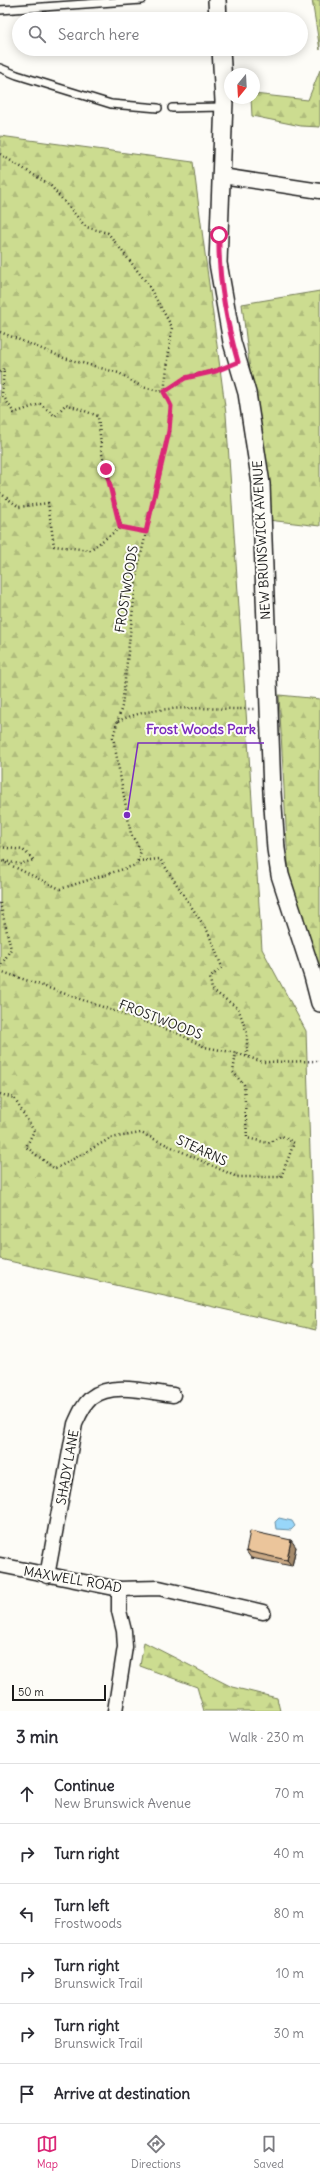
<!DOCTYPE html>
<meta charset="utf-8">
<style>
:root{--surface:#fff;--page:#f7f7f7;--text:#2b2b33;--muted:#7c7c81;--line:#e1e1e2;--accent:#db2777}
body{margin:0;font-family:Delius,sans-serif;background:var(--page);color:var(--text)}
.compass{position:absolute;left:224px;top:68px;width:36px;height:36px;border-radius:50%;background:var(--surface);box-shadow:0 2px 10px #0003;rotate:198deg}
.scale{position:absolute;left:12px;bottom:10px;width:94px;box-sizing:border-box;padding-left:4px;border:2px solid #1c1c1c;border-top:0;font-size:11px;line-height:14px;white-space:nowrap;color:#1c1c1c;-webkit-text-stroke:3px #fdfcf7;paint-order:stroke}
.stop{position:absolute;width:12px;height:12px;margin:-9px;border:3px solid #db2777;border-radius:50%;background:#fff}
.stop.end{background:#db2777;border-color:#fff;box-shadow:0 1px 4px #0008}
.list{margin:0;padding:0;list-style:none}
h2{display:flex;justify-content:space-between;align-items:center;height:52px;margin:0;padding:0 16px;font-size:17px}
h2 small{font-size:13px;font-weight:400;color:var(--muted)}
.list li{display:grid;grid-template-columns:26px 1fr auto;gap:12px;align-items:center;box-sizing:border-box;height:60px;padding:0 16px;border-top:1px solid var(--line)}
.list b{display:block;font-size:15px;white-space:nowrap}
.list p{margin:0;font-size:13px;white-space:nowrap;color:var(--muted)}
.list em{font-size:13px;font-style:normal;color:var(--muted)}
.icon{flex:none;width:22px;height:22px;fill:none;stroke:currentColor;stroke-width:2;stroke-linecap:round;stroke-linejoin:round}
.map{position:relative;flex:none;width:320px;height:1711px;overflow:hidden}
.search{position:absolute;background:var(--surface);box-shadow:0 2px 10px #0003;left:12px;right:12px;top:12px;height:44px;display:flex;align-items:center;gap:10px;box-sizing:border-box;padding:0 14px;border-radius:22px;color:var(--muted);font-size:15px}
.sheet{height:412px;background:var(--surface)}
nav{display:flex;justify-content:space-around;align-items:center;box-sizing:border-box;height:56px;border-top:1px solid var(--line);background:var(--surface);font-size:11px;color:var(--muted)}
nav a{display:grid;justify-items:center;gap:2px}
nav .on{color:var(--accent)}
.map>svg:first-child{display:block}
.forest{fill:url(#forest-firs);stroke:#747c56}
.water{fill:#98d6f9;stroke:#668ca1}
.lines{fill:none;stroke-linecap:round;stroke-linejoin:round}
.service-casing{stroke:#1c1c1c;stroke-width:10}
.minor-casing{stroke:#1c1c1c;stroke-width:17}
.tertiary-casing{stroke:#1c1c1c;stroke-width:20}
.path{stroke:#1c1c1c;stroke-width:2.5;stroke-dasharray:1 3;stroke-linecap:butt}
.service{stroke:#fdfcf7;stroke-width:7}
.minor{stroke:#fdfcf7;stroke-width:14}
.tertiary{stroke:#fdfcf7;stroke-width:17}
.wall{fill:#caa985;stroke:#1c1c1c}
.shaded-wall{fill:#a48a6c;stroke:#1c1c1c}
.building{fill:#ebc59b;stroke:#1c1c1c}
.route{stroke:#db2777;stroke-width:5}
.labels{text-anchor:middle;stroke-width:4;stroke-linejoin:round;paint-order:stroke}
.street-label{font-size:13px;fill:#1c1c1c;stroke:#fdfcf7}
.leader{fill:none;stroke:#7b2cbf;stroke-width:1.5}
.callout-dot{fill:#7b2cbf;stroke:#fdfcf7;stroke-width:1.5}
.callout-label{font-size:14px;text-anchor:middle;font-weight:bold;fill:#7b2cbf;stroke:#fdfcf7;stroke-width:4;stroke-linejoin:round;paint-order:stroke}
</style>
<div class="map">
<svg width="320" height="1711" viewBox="0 0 320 1711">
<defs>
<pattern id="forest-firs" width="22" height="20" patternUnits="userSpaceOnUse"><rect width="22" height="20" fill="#ccdc90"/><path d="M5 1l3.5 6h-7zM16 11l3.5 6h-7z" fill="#afbc7c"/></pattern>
</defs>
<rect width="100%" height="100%" fill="#fdfcf7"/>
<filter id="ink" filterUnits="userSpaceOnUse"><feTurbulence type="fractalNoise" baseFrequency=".025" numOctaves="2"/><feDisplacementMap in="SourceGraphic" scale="8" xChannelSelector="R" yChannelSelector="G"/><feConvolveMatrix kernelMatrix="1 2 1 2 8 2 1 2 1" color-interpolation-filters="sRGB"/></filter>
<g filter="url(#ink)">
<g class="forest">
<path d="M 312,0 L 320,0 L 320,50 Z"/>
<path d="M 320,70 L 320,127 L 301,126 L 252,116 L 251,98 L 254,98 L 254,94 L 308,100 Z"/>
<path d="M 0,136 L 193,162 L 226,414 L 262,949 L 306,1031 L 316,1330 L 0,1259 Z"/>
<path d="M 320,291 L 320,526 L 268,520 L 242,304 Z"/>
<path d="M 279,695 L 320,699 L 320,994 L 289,882 Z"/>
<path d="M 144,1642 L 232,1687 L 277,1698 L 280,1711 L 204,1711 L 197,1687 L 140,1666 Z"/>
</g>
<path class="water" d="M 279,1518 L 292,1521 L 295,1526 L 291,1530 L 276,1529 L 275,1522 Z"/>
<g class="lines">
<defs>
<g id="service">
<path d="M 0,10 L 142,0"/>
<path d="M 0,68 L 17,75 L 111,104 L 158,108"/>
<path d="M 172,108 L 223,107"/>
</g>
<g id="minor">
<path d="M 222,176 L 320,191"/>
<path d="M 0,1565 L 119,1589 L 159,1588 L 263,1612"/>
<path d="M 47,1576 L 75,1424 C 79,1415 83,1405 91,1398 C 112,1381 148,1392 173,1395"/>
<path d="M 115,1711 L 125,1647 L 124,1631 L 119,1611 L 119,1589"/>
</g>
<g id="tertiary">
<path d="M 217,0 L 218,19"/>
<path d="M 221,49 L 224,101 L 218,263 L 232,342 L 247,393 L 261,484 L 272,792 L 276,849 L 280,875 L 313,976 L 320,1003"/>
</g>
</defs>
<use href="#service" class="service-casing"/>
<use href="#minor" class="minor-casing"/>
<use href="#tertiary" class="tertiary-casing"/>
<g class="path">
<path d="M 0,154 L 50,185 L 86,227 L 108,233 L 147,283 L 172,327 L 164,392"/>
<path d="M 0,332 L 64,358 L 119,373 L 142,387 L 164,392 L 171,406 L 169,431 L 137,572 L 122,706 L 113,737 L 131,834 L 141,851 L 136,865 L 60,889 L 0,860"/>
<path d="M 0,372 L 4,369 L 2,394 L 14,413 L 40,404 L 55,416 L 66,404 L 98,416 L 102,454 L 121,527"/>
<path d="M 164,392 L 185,378 L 226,367"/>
<path d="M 0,493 L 19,507 L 48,503 L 54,546 L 90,550 L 121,527 L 146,532"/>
<path d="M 118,721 C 161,702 208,710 255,709"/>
<path d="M 0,847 L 23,850 L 34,860 L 20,864 L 4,861"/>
<path d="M 138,861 L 160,859 L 208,932 L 222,967 L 210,978 L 212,990 L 238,1008 L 247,1033 L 247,1056"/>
<path d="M 0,903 L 11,949 L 0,967"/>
<path d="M 0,971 L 177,1033 L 205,1047 L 236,1053 L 263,1062 L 320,1061"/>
<path d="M 0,1094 L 14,1098 L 34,1131 L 26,1147 L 55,1169 L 111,1138 L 141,1133 L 237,1177 L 281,1177 L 294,1143 L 282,1136 L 268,1143 L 247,1138 L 244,1085 L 233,1072 L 236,1053"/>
</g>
<use href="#service" class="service"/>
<use href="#minor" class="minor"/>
<use href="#tertiary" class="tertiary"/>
</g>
<path class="wall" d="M 296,1547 L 292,1566 L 251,1558 L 246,1551 Z"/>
<path class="shaded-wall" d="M 291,1540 L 296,1547 L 292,1566 L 287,1560 Z"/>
<path class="building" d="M 250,1531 L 291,1540 L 287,1560 L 246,1551 Z"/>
</g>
<g class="lines" filter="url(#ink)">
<path class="route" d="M 106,469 L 120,527 L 146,532 L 169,431 L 171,406 L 164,392 L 185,378 L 216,371 L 238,362 C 226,321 218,278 219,235"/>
</g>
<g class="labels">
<g class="street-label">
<text transform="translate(261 540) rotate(-93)" y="5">NEW BRUNSWICK AVENUE</text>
<text transform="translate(126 589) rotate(-81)" y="5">FROSTWOODS</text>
<text transform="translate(161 1019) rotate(21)" y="5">FROSTWOODS</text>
<text transform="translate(202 1150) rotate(25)" y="5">STEARNS</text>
<text transform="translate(67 1467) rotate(-80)" y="5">SHADY LANE</text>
<text transform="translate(73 1579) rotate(10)" y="5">MAXWELL ROAD</text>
</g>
</g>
<path class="leader" d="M127 815L138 743H264"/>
<circle class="callout-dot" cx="127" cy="815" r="4"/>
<g class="callout-label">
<text x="201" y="734">Frost Woods Park</text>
</g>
</svg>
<svg class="compass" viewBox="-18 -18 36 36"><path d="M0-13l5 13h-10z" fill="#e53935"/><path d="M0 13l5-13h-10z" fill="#7c7c81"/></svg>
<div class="scale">50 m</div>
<div class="stop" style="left:219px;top:235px"></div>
<div class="stop end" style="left:106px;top:469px"></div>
<div class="search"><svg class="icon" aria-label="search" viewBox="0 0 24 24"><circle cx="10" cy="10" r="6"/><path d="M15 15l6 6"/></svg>Search here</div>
</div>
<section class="sheet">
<h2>3 min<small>Walk · 230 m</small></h2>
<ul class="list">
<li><svg class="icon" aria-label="ahead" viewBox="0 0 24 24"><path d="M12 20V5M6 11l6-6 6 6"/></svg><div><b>Continue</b><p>New Brunswick Avenue</p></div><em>70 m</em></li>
<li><svg class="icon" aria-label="right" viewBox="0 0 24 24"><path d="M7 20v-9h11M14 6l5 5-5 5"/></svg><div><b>Turn right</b></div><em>40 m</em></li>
<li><svg class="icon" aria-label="left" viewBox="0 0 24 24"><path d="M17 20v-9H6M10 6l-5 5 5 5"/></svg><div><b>Turn left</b><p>Frostwoods</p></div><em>80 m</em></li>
<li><svg class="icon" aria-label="right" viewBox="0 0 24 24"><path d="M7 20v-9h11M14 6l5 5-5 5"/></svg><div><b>Turn right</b><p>Brunswick Trail</p></div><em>10 m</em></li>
<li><svg class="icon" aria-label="right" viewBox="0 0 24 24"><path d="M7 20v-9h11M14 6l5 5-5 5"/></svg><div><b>Turn right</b><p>Brunswick Trail</p></div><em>30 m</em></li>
<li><svg class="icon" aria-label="arrive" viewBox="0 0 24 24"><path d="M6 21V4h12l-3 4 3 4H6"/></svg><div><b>Arrive at destination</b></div></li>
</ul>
</section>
<nav>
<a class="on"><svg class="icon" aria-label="map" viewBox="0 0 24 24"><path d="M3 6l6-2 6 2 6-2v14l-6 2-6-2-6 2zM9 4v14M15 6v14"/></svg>Map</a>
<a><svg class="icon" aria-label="directions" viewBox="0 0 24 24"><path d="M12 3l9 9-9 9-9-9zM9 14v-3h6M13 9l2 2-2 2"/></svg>Directions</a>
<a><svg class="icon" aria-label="saved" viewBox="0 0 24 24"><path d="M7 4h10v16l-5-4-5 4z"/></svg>Saved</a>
</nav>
